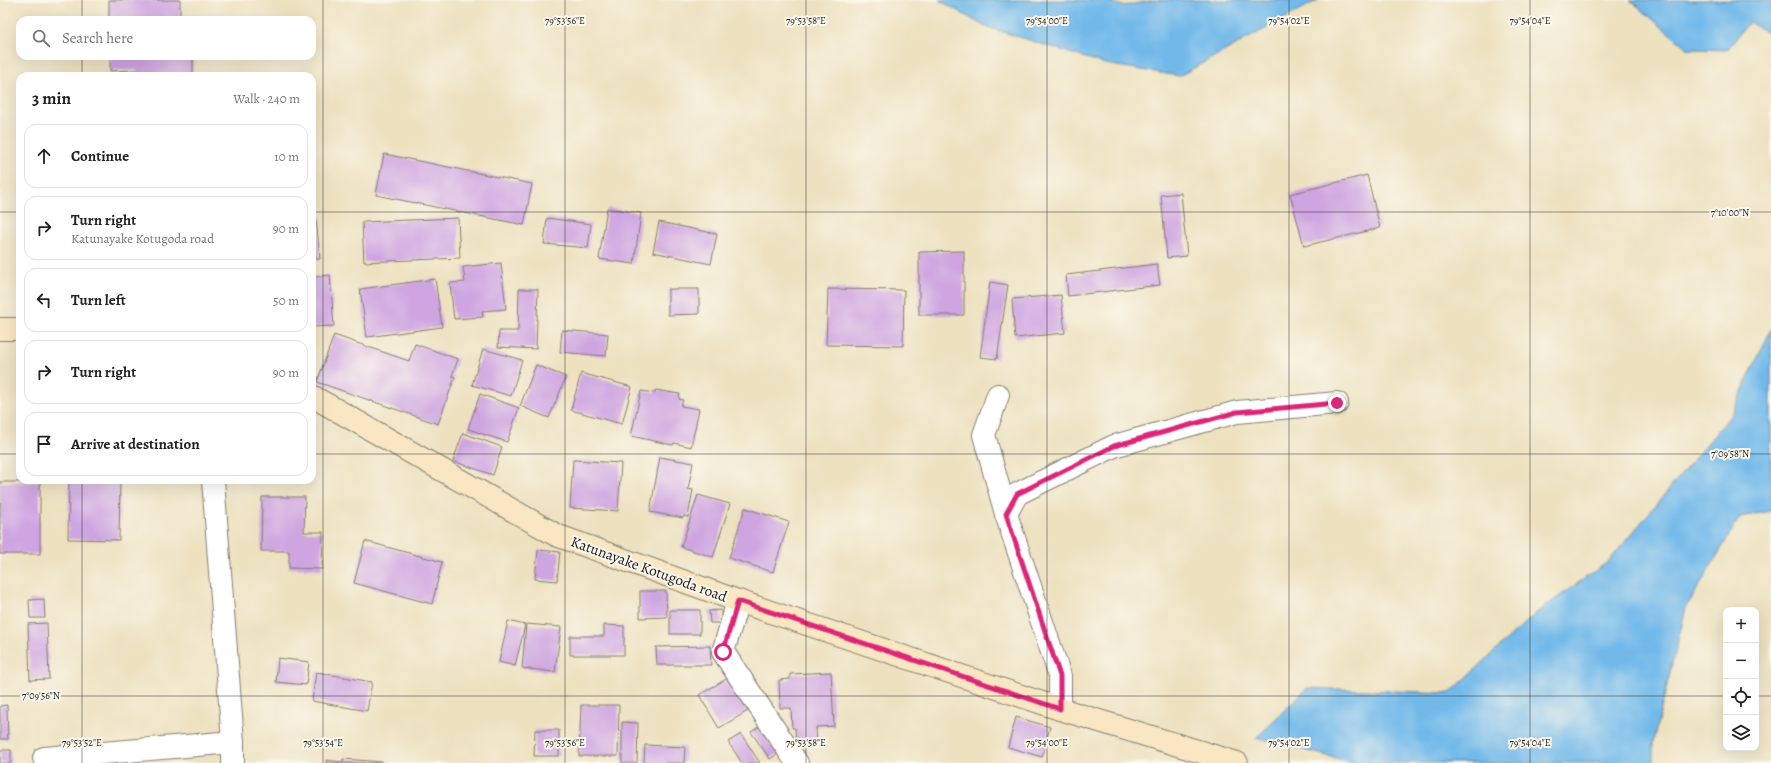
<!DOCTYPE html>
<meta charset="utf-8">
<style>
:root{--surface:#fff;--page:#f2f2f2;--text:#202124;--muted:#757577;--line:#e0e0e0}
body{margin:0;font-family:Alegreya,serif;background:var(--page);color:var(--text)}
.controls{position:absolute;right:12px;bottom:12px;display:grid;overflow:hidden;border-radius:8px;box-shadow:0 4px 16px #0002}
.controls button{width:36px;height:36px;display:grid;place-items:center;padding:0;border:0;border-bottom:1px solid var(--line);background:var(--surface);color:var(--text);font:20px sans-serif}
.stop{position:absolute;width:12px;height:12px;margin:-9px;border:3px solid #db2777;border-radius:50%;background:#fff}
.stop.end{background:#db2777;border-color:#fff;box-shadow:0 1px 4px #0008}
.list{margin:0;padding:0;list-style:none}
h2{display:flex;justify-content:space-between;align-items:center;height:52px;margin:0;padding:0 16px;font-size:17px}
h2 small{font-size:13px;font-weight:400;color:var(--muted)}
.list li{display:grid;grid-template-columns:26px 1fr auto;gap:12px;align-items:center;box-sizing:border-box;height:64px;margin:0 8px 8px;padding:0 8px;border:1px solid var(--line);border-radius:12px}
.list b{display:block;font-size:15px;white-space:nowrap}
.list p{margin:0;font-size:13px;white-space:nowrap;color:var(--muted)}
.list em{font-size:13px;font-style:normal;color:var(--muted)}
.icon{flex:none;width:22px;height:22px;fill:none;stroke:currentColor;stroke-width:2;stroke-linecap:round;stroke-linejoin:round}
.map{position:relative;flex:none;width:1771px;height:763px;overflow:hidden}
.search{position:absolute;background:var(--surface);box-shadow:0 4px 16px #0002;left:16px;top:16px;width:300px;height:44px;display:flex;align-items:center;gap:10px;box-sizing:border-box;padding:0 14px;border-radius:12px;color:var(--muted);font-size:15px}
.panel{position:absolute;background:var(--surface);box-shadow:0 4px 16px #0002;left:16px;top:72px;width:300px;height:412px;border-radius:12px}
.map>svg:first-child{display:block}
.water{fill:#72b9ea;stroke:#476a83}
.building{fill:#cea4e1}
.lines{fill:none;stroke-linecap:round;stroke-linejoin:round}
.minor-casing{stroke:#847e6e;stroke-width:24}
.secondary-casing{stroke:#847e6e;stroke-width:24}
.minor{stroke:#fff;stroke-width:22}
.secondary{stroke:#f9e7c3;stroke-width:22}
.route{stroke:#db2777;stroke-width:5}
.ticks{fill:none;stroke:#1c1c1c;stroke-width:1;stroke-opacity:0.45}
.labels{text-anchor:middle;stroke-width:4;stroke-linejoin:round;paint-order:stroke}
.street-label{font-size:15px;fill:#1c1c1c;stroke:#fbf7ec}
.ticks-label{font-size:10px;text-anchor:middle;fill:#1c1c1c;stroke:#fbf7ec;stroke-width:4;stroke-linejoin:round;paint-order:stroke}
</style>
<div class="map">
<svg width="1771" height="763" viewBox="0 0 1771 763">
<rect width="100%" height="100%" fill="#fbf7ec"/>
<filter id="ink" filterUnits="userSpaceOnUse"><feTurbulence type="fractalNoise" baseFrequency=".025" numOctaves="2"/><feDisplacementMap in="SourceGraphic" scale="8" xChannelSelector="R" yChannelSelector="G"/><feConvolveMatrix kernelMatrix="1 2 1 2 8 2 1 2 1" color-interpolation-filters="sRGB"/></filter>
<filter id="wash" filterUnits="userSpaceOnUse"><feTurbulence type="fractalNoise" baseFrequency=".012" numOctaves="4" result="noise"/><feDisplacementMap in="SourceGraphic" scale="16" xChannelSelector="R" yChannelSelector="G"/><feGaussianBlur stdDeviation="0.9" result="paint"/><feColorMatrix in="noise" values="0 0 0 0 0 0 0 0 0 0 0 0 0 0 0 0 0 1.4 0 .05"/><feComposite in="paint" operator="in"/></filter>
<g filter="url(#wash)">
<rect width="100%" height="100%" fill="#ede1c0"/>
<g class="water">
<path d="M 939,0 L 1105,0 L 1123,6 L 1154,0 L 1318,0 L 1179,76 L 1105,64 L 984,26 Z"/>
<path d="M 1630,0 L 1771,0 L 1771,35 L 1749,22 L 1727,50 L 1688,49 Z"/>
<path d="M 1771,329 L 1771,511 L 1740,517 L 1686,608 L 1653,742 L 1653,763 L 1352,763 L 1352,762 L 1256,738 L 1307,688 L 1450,693 L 1536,613 L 1609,561 L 1731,415 Z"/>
</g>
<g id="blocks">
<g class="building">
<rect x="109" y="0" width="71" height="20"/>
<path d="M 110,56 L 193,57 L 193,76 L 137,76 L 137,70 L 110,71 Z"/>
<path d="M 384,154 L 532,184 L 524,225 L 376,195 Z"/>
<path d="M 1367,175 L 1380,228 L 1304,246 L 1290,194 Z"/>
<path d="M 1181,193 L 1187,256 L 1167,258 L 1161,195 Z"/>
<path d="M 607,208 L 641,213 L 634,264 L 599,259 Z"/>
<path d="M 312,218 L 316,218 L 320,259 L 312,259 Z"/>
<path d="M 458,218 L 460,258 L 364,262 L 362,222 Z"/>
<path d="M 547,218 L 591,224 L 588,248 L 544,244 Z"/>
<path d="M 659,222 L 717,234 L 711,264 L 653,252 Z"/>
<path d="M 964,251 L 964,315 L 919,315 L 919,252 Z"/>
<path d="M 501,263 L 506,309 L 482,311 L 483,317 L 454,319 L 450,283 L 465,282 L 463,267 Z"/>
<path d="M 1157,264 L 1160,285 L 1068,296 L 1066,275 Z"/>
<path d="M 330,275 L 334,326 L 312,327 L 312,277 Z"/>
<path d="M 435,279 L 442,327 L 367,337 L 360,289 Z"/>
<path d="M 990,282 L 1008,285 L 997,359 L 980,357 Z"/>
<path d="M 519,289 L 538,289 L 536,349 L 498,347 L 499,331 L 518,331 Z"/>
<path d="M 668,289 L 699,289 L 699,314 L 668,315 Z"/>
<path d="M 828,289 L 904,290 L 903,346 L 826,345 Z"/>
<path d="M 1061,295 L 1065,333 L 1015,338 L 1012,299 Z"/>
<path d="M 562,330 L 608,334 L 606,356 L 560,352 Z"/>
<path d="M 334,335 L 409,361 L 415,344 L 458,359 L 452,376 L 455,377 L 438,424 L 317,382 Z"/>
<path d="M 483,349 L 522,360 L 511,396 L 472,385 Z"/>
<path d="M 536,365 L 566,377 L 549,418 L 520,406 Z"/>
<path d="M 581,373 L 632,387 L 622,424 L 571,410 Z"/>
<path d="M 655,390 L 680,394 L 679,399 L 683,400 L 681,406 L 699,409 L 691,447 L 674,443 L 673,445 L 631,436 L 641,391 L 655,393 Z"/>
<path d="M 480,394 L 519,408 L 507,442 L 468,429 Z"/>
<path d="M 463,433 L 502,447 L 493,475 L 453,461 Z"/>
<path d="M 660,457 L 693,463 L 688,489 L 693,490 L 688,517 L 684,516 L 683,518 L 650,512 Z"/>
<path d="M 573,460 L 621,463 L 618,511 L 570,508 Z"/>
<path d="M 69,480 L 120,480 L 119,540 L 68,539 Z"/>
<rect x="0" y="482" width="40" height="72"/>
<path d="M 698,495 L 730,504 L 713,557 L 681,547 Z"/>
<path d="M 262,497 L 305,497 L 304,532 L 323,532 L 322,569 L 289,568 L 289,551 L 261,551 Z"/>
<path d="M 745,508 L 789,522 L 773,572 L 729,558 Z"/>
<path d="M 365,541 L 442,562 L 432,604 L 354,583 Z"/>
<path d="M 538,550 L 560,552 L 557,581 L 535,579 Z"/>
<path d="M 640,591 L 666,591 L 667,617 L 640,618 Z"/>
<path d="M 44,599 L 45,618 L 30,618 L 29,600 Z"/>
<rect x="670" y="610" width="30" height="24"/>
<path d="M 721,610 L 721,623 L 710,623 L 709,611 Z"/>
<path d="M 508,621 L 525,625 L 515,666 L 499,662 Z"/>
<path d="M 47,623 L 49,679 L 30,680 L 28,624 Z"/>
<path d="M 526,624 L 561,627 L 555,672 L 522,668 Z"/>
<path d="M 604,625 L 624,626 L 624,655 L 570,655 L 570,636 L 604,636 Z"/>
<path d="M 710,646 L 711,665 L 657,665 L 656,647 Z"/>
<path d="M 278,658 L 309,662 L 306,685 L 276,682 Z"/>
<path d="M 316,672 L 372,682 L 367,711 L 312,701 Z"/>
<path d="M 831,672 L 834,726 L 816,727 L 817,743 L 796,744 L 795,728 L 792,728 L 791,708 L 780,708 L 779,680 L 790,679 L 790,674 Z"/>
<path d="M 728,678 L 748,711 L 719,728 L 699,695 Z"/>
<path d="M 7,705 L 8,739 L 0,739 L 0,706 Z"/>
<path d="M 581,705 L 619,705 L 618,756 L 579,756 Z"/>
<path d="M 1016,717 L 1050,727 L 1042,757 L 1008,747 Z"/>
<path d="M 622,722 L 638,723 L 637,763 L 622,763 Z"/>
<path d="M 760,726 L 779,753 L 770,759 L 751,732 Z"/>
<path d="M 535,730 L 559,730 L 559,756 L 534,756 Z"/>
<path d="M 741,734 L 760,763 L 742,763 L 728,742 Z"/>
<path d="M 645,745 L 685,747 L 684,763 L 644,763 Z"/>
<rect x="0" y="750" width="11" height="13"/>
<path d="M 343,759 L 383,762 L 383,763 L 326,763 L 326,760 L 343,762 Z"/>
</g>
</g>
</g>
<g filter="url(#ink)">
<use href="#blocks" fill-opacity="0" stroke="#847e6e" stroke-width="1"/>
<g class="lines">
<defs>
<g id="minor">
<path d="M 998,395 L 984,435 L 1006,514"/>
<path d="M 213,480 L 233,742 L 233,763"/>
<path d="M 738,601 L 723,652 L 797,763"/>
<path d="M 1060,709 L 1060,676 L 1006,514 L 1017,494 L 1114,446 L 1237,412 L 1337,403"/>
<path d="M 44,758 L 233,742"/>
</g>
<g id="secondary">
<path d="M 0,329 L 20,329"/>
<path d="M 312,396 L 556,535 L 738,601 L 1060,709 L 1237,763"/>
</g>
</defs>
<use href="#minor" class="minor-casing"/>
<use href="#secondary" class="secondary-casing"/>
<use href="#minor" class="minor"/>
<use href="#secondary" class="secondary"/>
</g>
</g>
<g class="lines" filter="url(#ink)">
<path class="route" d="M 723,652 L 738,601 L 1060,709 L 1060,676 L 1006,514 L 1017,494 L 1114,446 L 1237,412 L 1337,403"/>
</g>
<path class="ticks" d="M 82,0 L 82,20M 323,0 L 323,763M 565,0 L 565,763M 806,0 L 806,763M 1047,0 L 1047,763M 1289,0 L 1289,763M 1530,0 L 1530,763M 82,56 L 82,76M 0,212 L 20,212M 312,212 L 1771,212M 0,454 L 20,454M 312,454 L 1771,454M 82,480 L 82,763M 0,696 L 1726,696M 1756,696 L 1771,696"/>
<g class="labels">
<g class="street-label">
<text transform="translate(649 569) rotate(20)" y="5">Katunayake Kotugoda road</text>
</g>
</g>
<g class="ticks-label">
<text x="565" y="24">79°53'56"E</text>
<text x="806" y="24">79°53'58"E</text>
<text x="1047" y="24">79°54'00"E</text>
<text x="1289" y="24">79°54'02"E</text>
<text x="1530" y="24">79°54'04"E</text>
<text x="1730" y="216">7°10'00"N</text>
<text x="1730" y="457">7°09'58"N</text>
<text x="41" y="699">7°09'56"N</text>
<text x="82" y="746">79°53'52"E</text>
<text x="323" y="746">79°53'54"E</text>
<text x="565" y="746">79°53'56"E</text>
<text x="806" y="746">79°53'58"E</text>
<text x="1047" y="746">79°54'00"E</text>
<text x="1289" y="746">79°54'02"E</text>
<text x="1530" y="746">79°54'04"E</text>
</g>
</svg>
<div class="controls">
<button>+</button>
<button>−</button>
<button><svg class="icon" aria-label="locate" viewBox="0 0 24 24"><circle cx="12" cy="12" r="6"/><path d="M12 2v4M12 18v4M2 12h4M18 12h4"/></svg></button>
<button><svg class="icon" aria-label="layers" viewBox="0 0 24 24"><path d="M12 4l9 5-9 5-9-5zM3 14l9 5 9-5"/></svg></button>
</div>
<div class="stop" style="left:723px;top:652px"></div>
<div class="stop end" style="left:1337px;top:403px"></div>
<div class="search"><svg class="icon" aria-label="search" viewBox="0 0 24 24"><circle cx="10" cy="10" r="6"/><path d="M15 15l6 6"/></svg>Search here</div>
<section class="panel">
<h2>3 min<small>Walk · 240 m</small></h2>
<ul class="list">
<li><svg class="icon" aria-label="ahead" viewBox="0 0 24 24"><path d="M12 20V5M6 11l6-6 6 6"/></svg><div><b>Continue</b></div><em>10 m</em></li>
<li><svg class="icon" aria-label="right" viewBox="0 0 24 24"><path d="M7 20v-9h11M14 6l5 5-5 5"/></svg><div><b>Turn right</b><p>Katunayake Kotugoda road</p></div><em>90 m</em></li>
<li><svg class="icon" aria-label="left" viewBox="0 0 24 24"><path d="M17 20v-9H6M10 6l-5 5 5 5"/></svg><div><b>Turn left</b></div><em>50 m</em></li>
<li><svg class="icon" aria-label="right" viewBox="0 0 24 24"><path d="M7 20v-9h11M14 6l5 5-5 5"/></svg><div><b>Turn right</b></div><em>90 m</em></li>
<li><svg class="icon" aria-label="arrive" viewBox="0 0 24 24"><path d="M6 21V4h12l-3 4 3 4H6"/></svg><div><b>Arrive at destination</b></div></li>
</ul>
</section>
</div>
